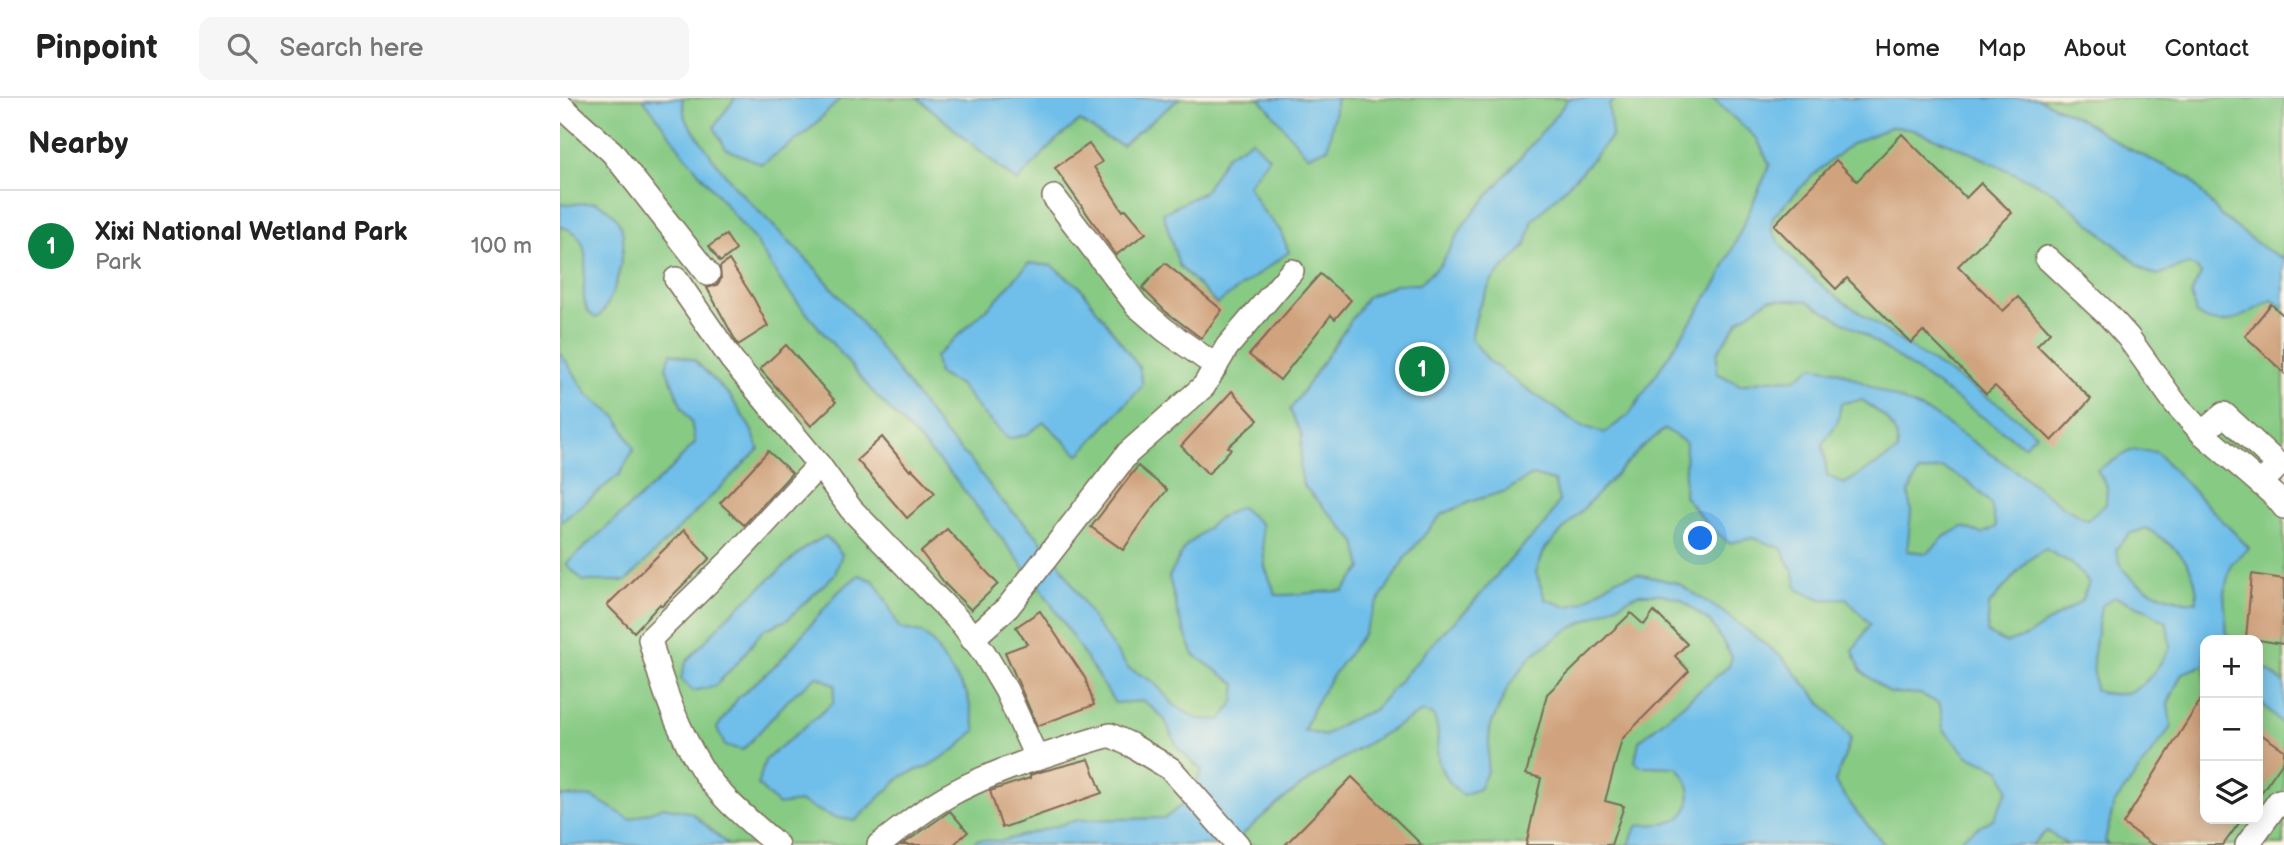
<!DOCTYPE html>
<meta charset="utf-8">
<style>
:root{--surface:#fff;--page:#f6f6f6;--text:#222;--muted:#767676;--line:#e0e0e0;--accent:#0b8043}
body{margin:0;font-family:"Balsamiq Sans",sans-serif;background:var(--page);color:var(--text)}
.controls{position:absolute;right:21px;bottom:21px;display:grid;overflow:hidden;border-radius:14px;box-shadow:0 4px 18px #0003}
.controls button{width:63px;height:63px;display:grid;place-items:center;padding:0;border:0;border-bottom:2px solid var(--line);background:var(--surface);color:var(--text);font:35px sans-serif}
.you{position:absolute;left:1141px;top:441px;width:24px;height:24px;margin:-18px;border:5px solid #fff;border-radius:50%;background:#1a73e8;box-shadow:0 0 0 10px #1a73e833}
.badge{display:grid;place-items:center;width:46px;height:46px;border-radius:50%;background:var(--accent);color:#fff;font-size:23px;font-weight:700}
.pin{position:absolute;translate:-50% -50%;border:4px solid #fff;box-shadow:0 2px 7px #0006}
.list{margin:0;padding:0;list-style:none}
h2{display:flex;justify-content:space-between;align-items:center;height:91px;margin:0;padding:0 28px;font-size:30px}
h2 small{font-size:23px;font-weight:400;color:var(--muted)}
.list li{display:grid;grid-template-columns:46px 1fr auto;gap:21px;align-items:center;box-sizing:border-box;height:112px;padding:0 28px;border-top:2px solid var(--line)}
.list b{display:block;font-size:26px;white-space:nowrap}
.list p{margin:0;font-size:23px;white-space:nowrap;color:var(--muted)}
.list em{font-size:23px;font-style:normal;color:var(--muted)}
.icon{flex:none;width:38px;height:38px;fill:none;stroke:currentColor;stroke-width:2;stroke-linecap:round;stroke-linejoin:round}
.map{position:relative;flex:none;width:1724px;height:747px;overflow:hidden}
header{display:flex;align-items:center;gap:42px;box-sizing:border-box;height:98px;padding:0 35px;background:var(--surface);border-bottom:2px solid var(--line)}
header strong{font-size:33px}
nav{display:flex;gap:38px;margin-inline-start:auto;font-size:24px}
.search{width:490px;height:63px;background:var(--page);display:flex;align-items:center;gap:18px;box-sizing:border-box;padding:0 24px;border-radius:14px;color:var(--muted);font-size:26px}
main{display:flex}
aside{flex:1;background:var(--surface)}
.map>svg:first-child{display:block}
.green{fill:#87ca84;stroke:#617a51;stroke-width:2;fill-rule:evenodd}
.water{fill:#6fbfea;stroke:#557484;stroke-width:2;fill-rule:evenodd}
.building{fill:#d0a37e}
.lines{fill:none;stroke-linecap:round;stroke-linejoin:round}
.minor-casing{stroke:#7c6957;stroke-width:26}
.minor{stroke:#fff;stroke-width:23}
</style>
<header>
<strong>Pinpoint</strong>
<div class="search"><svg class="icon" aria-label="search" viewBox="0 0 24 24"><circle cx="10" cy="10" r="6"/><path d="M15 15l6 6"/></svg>Search here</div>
<nav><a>Home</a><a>Map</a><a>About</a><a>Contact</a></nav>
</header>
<main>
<aside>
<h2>Nearby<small></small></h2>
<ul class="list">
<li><span class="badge">1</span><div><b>Xixi National Wetland Park</b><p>Park</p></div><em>100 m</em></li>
</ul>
</aside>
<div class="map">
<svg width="1724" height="747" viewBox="0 0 1724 747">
<rect width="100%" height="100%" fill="#fcf5e5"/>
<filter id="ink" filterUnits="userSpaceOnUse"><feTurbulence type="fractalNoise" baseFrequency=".0143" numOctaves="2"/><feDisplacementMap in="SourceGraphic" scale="14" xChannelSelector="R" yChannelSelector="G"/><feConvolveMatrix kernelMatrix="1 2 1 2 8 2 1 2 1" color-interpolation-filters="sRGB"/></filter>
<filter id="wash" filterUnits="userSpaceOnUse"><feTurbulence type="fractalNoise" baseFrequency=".00686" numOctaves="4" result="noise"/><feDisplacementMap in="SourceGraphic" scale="28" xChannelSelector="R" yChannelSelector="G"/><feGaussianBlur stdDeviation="1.57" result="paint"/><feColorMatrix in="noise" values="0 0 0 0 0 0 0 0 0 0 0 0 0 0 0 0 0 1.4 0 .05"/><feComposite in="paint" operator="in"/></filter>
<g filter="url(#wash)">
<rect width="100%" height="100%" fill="#f5ddc1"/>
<path class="green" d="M 0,0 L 1724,0 L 1724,747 L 0,747 ZM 1645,542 L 1698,542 L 1698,721 L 1645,721 Z"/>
<g class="water">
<path d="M 83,0 L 122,0 L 125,20 L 154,62 L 177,91 L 257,172 L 296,218 L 385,336 L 411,363 L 440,401 L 477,438 L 499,464 L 535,524 L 568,570 L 594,584 L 614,607 L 638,621 L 661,622 L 674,604 L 676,586 L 634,557 L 619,520 L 609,479 L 625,449 L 660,419 L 681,409 L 701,426 L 705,469 L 716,497 C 739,498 760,492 783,493 L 802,470 L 796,444 L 743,387 L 740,370 L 742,338 L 730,312 L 807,199 L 835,186 L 859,186 L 881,166 L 904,126 L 988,27 L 1009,0 L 1056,0 L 1049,7 L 1052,38 L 1021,74 L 973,122 L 965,149 L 932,182 L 918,211 L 911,240 L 929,263 L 957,284 L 1020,327 L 1044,335 L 1069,317 L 1159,181 L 1210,67 L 1197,41 L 1152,0 L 1478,0 L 1521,21 L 1565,49 L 1630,80 L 1661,118 L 1702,149 L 1724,161 L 1724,210 L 1712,202 C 1685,216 1665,235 1636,216 L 1631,196 L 1641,176 L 1636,170 L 1628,166 L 1598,177 L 1587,174 L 1492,93 L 1403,51 L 1348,30 L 1331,29 L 1291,46 L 1252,78 L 1213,119 L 1211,130 L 1219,145 L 1238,167 L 1270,194 L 1355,253 L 1443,309 L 1476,336 L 1464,348 L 1298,232 L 1247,203 L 1209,201 L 1179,222 L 1157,255 L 1157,275 L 1180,287 L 1208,282 L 1235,281 L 1253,268 L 1278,273 L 1374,317 L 1463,378 L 1502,408 L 1527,422 L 1546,406 L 1547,388 L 1537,372 L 1572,352 L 1596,354 L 1689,450 L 1671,466 L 1664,496 L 1667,536 L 1673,542 L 1645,542 L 1645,567 L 1622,575 L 1608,606 L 1611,629 L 1554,706 L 1545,743 L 1548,747 L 1508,747 L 1487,733 L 1471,747 L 1399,747 L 1403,739 L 1434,720 L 1448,692 L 1440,671 L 1408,658 L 1383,631 L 1380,606 L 1360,596 L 1330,595 L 1301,573 L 1293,553 L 1310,526 L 1286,500 L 1264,502 L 1238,492 L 1233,473 L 1221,450 L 1193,440 L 1169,445 L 1148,427 L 1124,398 L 1126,345 L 1105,331 L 1081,350 L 985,451 L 976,474 L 985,501 L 1007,509 L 1023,504 L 1056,481 L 1077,476 L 1117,485 L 1163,514 L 1223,560 L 1291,640 L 1275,684 L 1298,716 L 1325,747 L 1069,747 L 1075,731 L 1079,727 C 1088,726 1100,727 1108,725 C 1137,716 1134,686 1117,669 L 1080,668 L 1075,663 L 1079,643 L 1169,568 L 1172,559 L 1151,525 L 1120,501 L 1102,496 L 1078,496 L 1006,533 L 972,557 L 948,589 L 930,629 L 927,674 L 919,691 L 902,697 C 892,688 880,675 878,660 C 876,644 881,632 873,617 L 862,614 C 795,652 726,690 673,747 L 412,747 L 417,742 L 442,743 L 518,722 L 605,720 L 626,704 L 642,673 L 618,650 L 604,620 L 584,603 L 555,605 L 482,492 L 392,377 L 311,292 L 224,188 L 196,144 L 123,55 ZM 1302,302 C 1323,317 1338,325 1338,353 L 1284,386 L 1267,377 L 1263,346 L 1278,323 L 1281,305 ZM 1383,370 L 1410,385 L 1431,406 L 1436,429 L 1422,436 L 1403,429 L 1385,438 L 1368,455 L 1347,453 L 1351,415 L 1349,394 L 1358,375 ZM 972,377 L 994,383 L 999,403 L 986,426 L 958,453 L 908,511 L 883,534 L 814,612 L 785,624 L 764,638 L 744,632 L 753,610 L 771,580 L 804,535 L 814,511 L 845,460 L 881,417 L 912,403 L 946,393 ZM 1586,430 C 1617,449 1637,465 1637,504 C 1611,503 1576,491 1561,468 C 1558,463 1558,456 1556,451 L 1569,436 ZM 1485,451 L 1511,465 L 1529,485 L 1521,503 L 1467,538 L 1446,545 L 1427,535 L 1429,507 L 1467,463 ZM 1555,499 L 1585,511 L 1607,525 L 1610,550 C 1591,580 1575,607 1535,592 L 1533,561 L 1541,508 Z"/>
<path d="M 175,0 L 281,0 L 245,36 L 202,66 L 166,51 L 154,29 Z"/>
<path d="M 358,0 L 620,0 L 562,47 L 546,40 L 520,23 L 496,42 L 457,84 Z"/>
<path d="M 699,0 L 777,0 L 768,50 L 748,58 C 730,40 717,18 699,0 Z"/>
<path d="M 692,42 L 709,59 L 688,87 L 702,112 L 720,132 L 729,154 L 657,206 L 619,168 L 603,115 L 644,94 L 667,57 Z"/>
<path d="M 36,104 C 48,111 58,118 62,132 C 68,149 53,211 36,220 C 8,205 40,156 15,135 C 11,132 4,130 0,128 L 0,105 L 4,107 Z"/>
<path d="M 469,165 L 492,168 L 520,189 L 579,269 L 583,287 L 519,357 L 484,324 L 466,337 L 448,341 L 423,316 L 400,287 L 378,276 L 375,259 L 434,204 Z"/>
<path d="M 0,254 L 28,297 L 57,319 L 74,351 L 60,376 L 0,425 Z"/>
<path d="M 111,255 L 134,262 L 170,298 L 191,331 L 199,351 L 66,483 L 23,483 L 6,466 L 109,373 L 135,345 L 131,323 L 122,310 L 106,269 Z"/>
<path d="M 266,438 L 282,456 L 275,476 L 227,522 L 203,532 L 178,564 L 155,588 L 133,593 L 121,581 L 126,564 L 166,520 L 246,449 Z"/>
<path d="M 299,477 L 314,483 L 326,502 L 339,530 L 361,535 L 372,544 L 407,596 L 416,632 L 396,651 L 368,668 L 342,678 L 295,723 L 273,719 L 240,704 L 218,707 L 198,687 L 205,662 L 273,605 L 275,587 L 257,578 L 231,599 L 183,652 L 165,648 L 157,630 L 178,600 L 220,563 L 278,494 Z"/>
<path d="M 1698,564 L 1724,585 L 1724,628 L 1698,601 Z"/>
<path d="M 0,698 L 33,699 L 70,721 L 104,709 L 132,715 L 168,747 L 0,747 Z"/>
</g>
<g id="blocks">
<g class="building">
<path d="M 1342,36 L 1406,100 L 1421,85 L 1452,115 L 1398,168 L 1443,213 L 1458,199 L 1490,234 L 1477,247 L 1531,301 L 1492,343 L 1435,288 L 1426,296 L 1363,233 L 1351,245 L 1287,180 L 1276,191 L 1214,127 L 1276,62 L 1297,83 Z"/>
<path d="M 529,46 L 542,64 L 534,69 L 563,113 L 566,111 L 586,135 L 556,157 L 495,70 Z"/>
<path d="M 166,137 L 176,152 L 160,164 L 149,148 Z"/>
<path d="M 169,162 L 194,201 L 208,228 L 178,247 L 147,190 L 157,187 L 161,181 L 160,169 Z"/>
<path d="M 605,165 L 662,212 L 641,240 L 605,213 L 582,190 Z"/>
<path d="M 760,176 L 791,202 L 775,221 L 771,217 L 720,282 L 689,257 Z"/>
<path d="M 1711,206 L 1724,218 L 1724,275 L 1685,238 Z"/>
<path d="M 226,247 L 276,304 L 251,328 L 200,271 Z"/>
<path d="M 672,293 L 698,322 L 668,349 L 671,351 L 648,376 L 621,348 Z"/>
<path d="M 322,339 L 350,373 L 352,371 L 375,395 L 347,420 L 297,362 Z"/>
<path d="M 208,353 L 232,375 L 184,427 L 160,405 Z"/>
<path d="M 578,368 L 607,392 L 588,416 L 563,452 L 531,429 Z"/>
<path d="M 387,431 L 438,486 L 411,512 L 386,487 L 361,454 Z"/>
<path d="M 124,432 L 150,460 L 102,508 L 100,506 L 74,534 L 47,507 Z"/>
<path d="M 1692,476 L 1724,481 L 1723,546 L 1686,540 Z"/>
<path d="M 480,513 L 525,580 L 534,607 L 477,628 L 445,554 L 467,546 L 456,529 Z"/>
<path d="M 1094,513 L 1127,546 L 1115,558 L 1129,573 L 1062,641 L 1045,703 L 1064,708 L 1051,747 L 966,747 L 981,680 L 966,676 L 987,596 L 1071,515 L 1084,527 Z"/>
<path d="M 1645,595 L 1645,721 L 1682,721 L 1663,747 L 1593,747 L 1563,726 Z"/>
<path d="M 1698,634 L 1724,652 L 1724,662 L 1698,699 Z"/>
<path d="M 529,661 L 542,695 L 442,730 L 430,693 L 470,680 L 470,677 L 476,675 Z"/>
<path d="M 792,679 L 862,747 L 725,747 Z"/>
<path d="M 390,713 L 408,734 L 393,747 L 342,747 Z"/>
</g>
</g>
</g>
<g filter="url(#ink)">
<use href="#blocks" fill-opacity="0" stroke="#7c6957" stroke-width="2"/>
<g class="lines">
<defs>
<g id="minor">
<path d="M 0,7 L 52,54 L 148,176"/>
<path d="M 494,99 L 577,208 L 605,232 L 656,268"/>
<path d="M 1487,160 L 1549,218 L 1568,239 L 1615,305 L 1642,335 L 1716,399 L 1724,409"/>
<path d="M 116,181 L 172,262 L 259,367 L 291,411 L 403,527 L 424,555 L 446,592 L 477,661"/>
<path d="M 1642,335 L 1664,316 L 1719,367 L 1701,385"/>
<path d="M 412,541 L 448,509 L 568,355 L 644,288 L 667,249 L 732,173"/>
<path d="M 217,747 C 191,724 160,700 142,671 C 117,631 101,586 90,541 L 172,461 L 259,367"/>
<path d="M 319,747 C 343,729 366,709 393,695 C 437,671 502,651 550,637 L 571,647 L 611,671 L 678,747"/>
<path d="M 1687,747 L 1719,703 L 1724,707"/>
</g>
</defs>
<use href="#minor" class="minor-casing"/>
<use href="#minor" class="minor"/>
</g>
</g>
</svg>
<div class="controls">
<button>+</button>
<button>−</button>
<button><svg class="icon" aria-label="layers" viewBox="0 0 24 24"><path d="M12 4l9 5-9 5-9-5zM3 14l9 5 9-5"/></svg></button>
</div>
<div class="you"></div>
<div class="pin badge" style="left:862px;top:271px">1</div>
</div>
</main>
